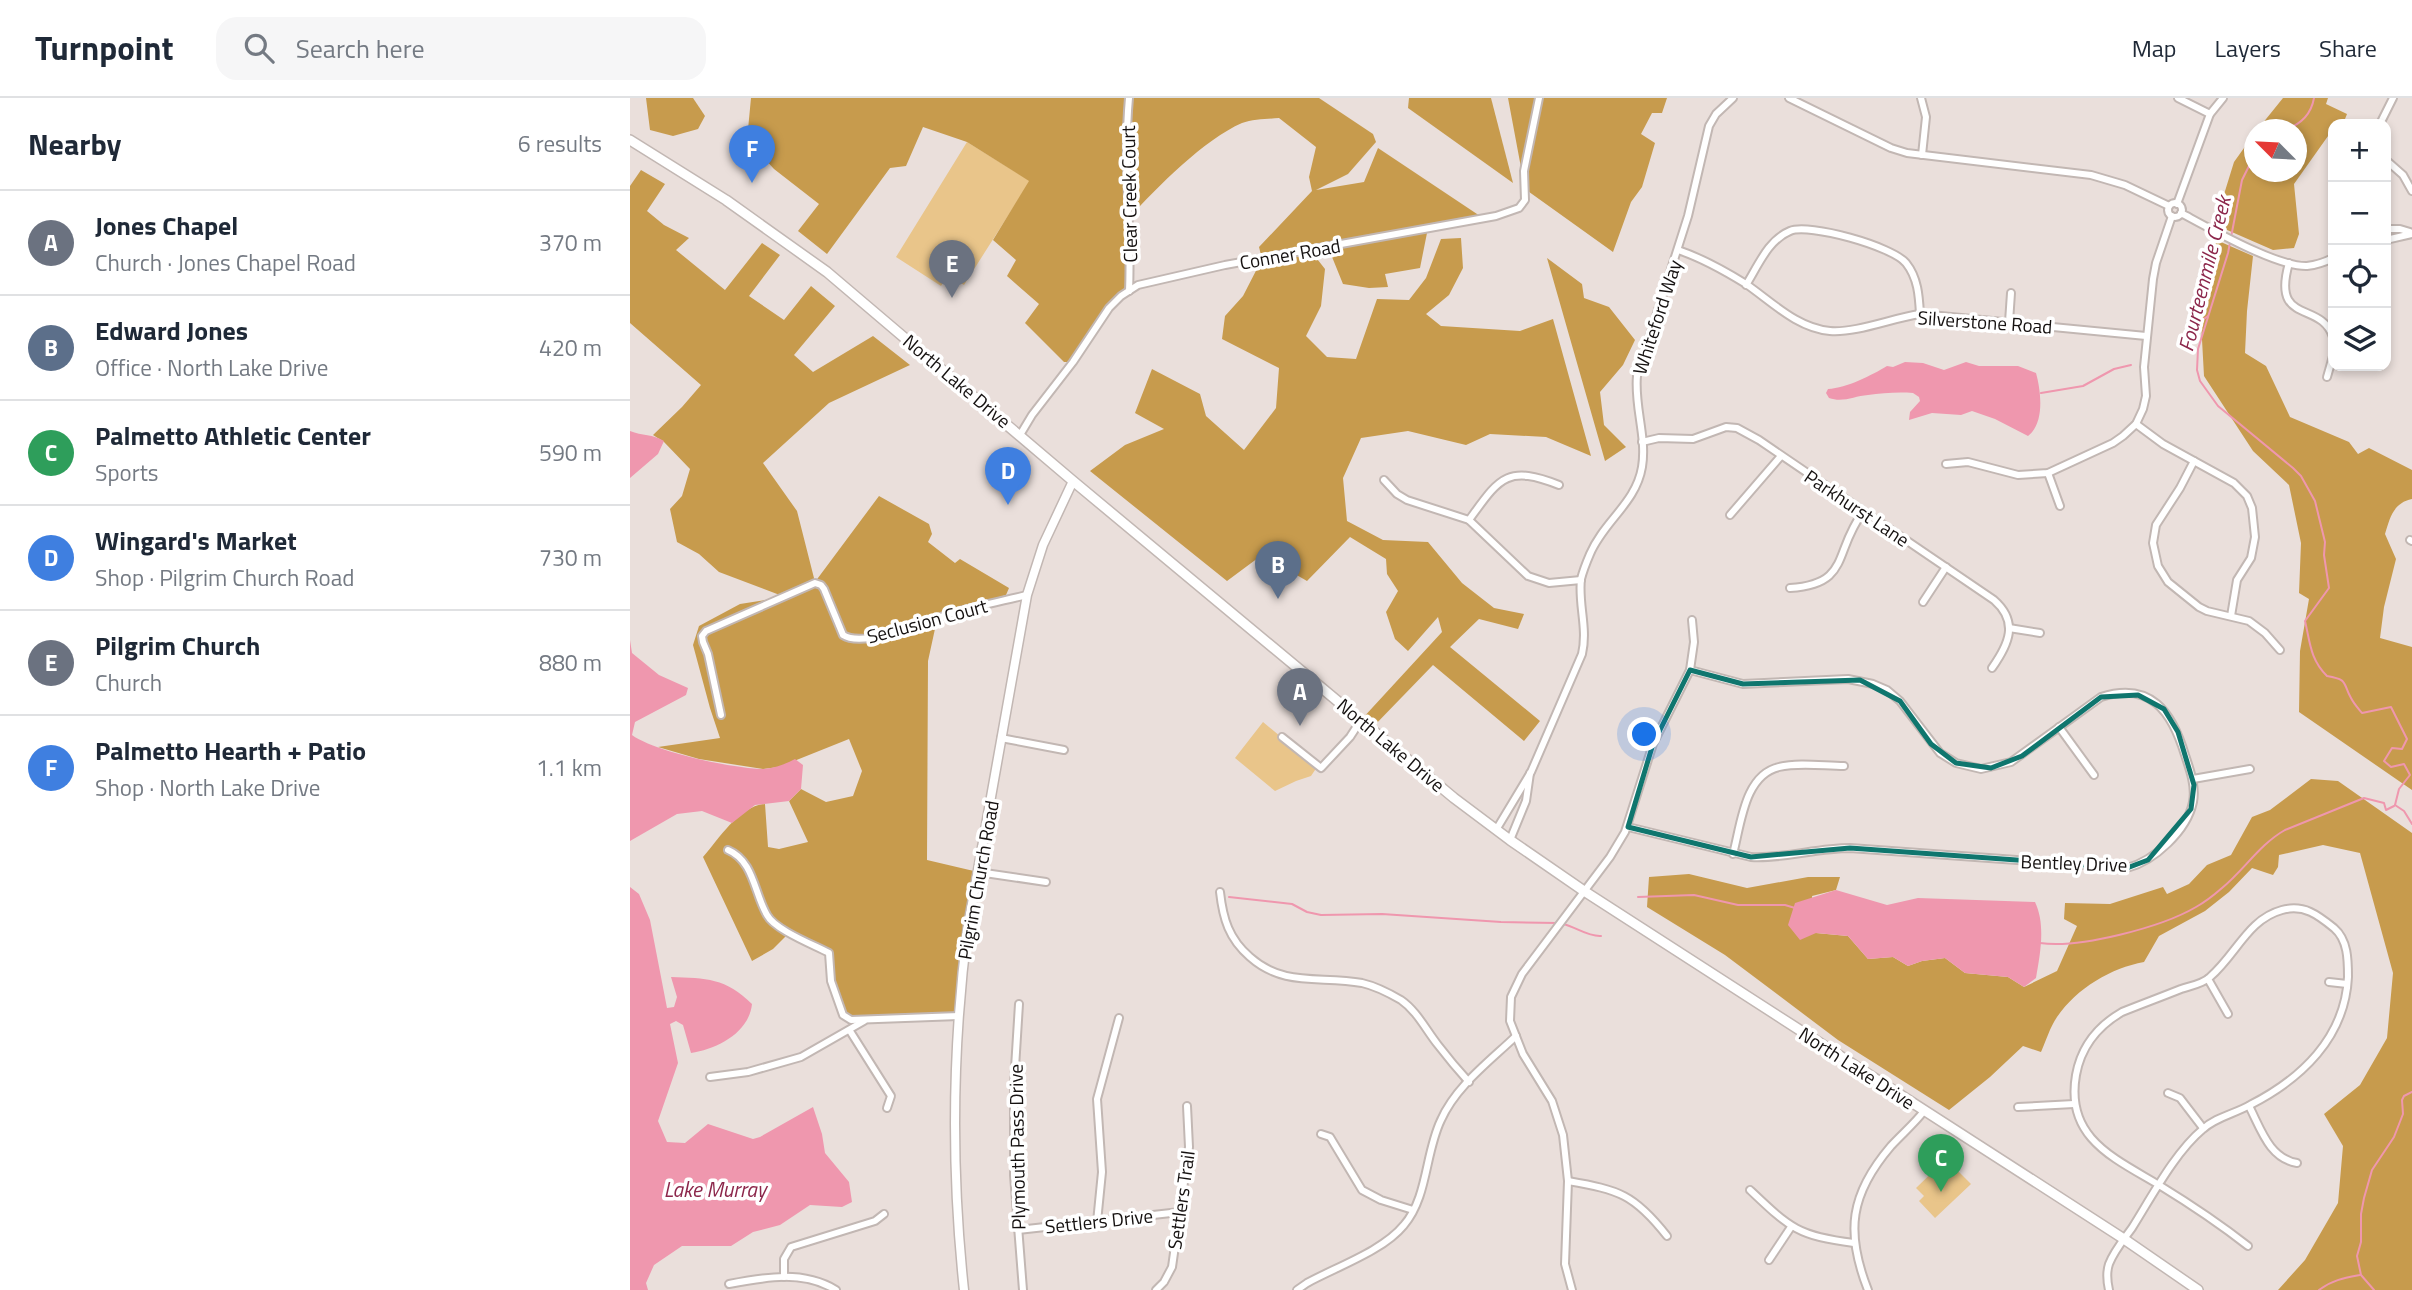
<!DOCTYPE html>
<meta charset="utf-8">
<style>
:root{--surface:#fff;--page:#f6f6f7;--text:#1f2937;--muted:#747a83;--line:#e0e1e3;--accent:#1a73e8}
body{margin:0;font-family:"Titillium Web",sans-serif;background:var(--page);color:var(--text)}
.controls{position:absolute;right:21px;top:21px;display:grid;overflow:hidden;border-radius:14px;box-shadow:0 4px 10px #0003}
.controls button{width:63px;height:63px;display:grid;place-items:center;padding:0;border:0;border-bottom:2px solid var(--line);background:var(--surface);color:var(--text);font:35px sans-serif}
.compass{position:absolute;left:1614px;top:21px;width:63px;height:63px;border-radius:50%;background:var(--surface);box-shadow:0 4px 10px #0003;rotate:294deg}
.you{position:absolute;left:1015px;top:637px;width:24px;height:24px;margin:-18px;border:5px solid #fff;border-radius:50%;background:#1a73e8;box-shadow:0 0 0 10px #1a73e833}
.badge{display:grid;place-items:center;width:46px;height:46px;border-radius:50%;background:var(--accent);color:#fff;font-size:23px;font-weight:700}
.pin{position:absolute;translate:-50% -58px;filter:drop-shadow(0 2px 4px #0008)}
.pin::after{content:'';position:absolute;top:37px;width:24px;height:21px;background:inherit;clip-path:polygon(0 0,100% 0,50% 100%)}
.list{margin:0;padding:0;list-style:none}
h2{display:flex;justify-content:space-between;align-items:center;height:91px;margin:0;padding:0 28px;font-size:30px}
h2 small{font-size:23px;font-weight:400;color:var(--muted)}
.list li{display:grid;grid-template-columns:46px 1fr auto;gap:21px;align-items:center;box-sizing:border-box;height:105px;padding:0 28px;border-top:2px solid var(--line)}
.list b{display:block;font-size:26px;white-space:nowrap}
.list p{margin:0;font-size:23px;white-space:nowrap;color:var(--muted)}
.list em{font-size:23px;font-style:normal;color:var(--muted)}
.icon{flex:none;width:38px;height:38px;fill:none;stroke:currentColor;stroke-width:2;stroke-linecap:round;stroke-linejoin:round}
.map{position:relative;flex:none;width:1782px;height:1192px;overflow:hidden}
header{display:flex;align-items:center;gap:42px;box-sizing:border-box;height:98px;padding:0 35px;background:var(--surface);border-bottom:2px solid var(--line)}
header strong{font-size:33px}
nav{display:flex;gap:38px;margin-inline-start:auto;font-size:24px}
.search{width:490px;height:63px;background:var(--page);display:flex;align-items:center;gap:18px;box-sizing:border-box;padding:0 24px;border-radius:21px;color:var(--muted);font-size:26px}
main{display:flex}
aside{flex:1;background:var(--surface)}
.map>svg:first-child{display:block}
.green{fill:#e9c58a}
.forest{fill:#c79b4d}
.water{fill:#ef97ae}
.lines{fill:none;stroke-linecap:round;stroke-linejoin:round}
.stream{stroke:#ef97ae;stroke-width:2}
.minor-casing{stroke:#c2b7b3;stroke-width:10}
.tertiary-casing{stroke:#c2b7b3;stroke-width:11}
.secondary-casing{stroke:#c2b7b3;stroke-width:12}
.minor{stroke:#fff;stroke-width:6}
.tertiary{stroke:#fff;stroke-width:8}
.secondary{stroke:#fff;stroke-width:9}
.marked{fill:none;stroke:#0f766e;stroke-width:5;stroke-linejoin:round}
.labels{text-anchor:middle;stroke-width:7;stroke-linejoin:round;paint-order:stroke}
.street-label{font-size:19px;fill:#151110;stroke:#fff}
.water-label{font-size:21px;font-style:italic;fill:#8c274b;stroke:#fff}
</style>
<header>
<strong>Turnpoint</strong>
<div class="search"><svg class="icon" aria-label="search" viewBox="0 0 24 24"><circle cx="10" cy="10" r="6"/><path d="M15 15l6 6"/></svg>Search here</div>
<nav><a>Map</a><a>Layers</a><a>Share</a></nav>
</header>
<main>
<aside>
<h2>Nearby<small>6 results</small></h2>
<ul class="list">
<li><span class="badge" style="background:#6b7280">A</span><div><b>Jones Chapel</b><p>Church · Jones Chapel Road</p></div><em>370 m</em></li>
<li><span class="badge" style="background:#5c6f8a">B</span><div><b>Edward Jones</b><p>Office · North Lake Drive</p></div><em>420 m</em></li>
<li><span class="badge" style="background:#2e9e5b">C</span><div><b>Palmetto Athletic Center</b><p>Sports</p></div><em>590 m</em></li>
<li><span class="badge" style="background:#3f7fe0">D</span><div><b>Wingard's Market</b><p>Shop · Pilgrim Church Road</p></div><em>730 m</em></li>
<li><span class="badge" style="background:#6b7280">E</span><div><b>Pilgrim Church</b><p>Church</p></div><em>880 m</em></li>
<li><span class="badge" style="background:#3f7fe0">F</span><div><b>Palmetto Hearth + Patio</b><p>Shop · North Lake Drive</p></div><em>1.1 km</em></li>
</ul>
</aside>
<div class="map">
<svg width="1782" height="1192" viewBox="0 0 1782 1192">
<rect width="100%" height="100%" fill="#eadfdb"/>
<g class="green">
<path d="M 337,44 L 400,83 L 334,187 L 318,177 L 311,188 L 266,159 Z"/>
<path d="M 633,624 L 687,669 L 681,678 L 666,683 L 645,693 L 605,660 Z"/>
<path d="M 1316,1061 L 1341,1086 L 1305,1120 L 1289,1103 L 1294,1098 L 1286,1090 Z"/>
</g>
<g class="forest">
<path d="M 16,0 L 63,0 L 75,18 L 68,31 L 43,38 L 20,32 Z"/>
<path d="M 121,0 L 689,0 L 743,36 L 746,44 L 718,76 L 686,92 L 734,84 L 748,50 L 853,120 L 798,130 L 790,170 L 755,176 L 758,189 L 739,190 L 713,186 L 698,149 L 680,152 L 695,171 L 691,208 L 676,238 L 697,259 L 726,261 L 747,201 L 779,202 L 796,180 L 811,141 L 831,140 L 833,170 L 819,197 L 796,216 L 811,228 L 890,233 L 923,221 L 961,358 L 916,339 L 860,336 L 836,347 L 778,333 L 731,340 L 713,380 L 717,423 L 753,442 L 798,444 L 832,485 L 864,510 L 894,516 L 888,531 L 849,521 L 820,549 L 910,623 L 894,643 L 803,567 L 741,631 L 731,622 L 812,534 L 808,519 L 778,553 L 765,541 L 756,514 L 768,493 L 757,476 L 756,461 L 720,439 L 677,483 L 632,457 L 597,483 L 460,373 L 495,347 L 534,331 L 505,315 L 522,271 L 570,296 L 576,318 L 614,352 L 646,310 L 649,270 L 592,241 L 595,218 L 613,198 L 632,161 L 629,149 L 682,93 L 679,79 L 686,49 L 649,20 C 638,21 623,21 612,25 C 575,41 527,89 500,119 L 499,193 L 491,198 L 443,264 L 434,264 L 395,225 L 409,206 L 377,178 L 386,162 L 363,142 L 399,83 L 337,44 L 293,29 L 276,68 L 260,70 L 197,156 L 168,133 L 189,106 L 144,71 L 117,42 Z"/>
<path d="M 779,0 L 861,0 L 883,85 L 778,10 Z"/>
<path d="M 878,0 L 1037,0 L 1032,15 L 1022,15 L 1011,36 L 1025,45 L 1012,89 L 1001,104 L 983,154 L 895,91 Z"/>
<path d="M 1653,0 L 1698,0 L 1696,6 L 1717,16 L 1713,26 L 1703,26 L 1703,31 L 1664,86 L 1669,136 L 1664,150 L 1643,152 L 1588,128 L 1584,141 L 1623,158 L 1617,213 L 1615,255 L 1636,268 L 1660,319 L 1719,344 L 1728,356 L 1739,350 L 1782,372 L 1782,401 C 1763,405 1760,420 1755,436 L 1766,461 L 1754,509 L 1750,540 L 1782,549 L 1782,692 L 1669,614 L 1670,553 L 1679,501 L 1669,495 L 1671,445 L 1659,387 L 1623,353 L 1574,278 L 1570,205 L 1575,169 L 1587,119 L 1604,64 L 1624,36 L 1624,74 L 1666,74 L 1666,32 L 1628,31 Z"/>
<path d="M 11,72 L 35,86 L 17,113 L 34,127 L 59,140 L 46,152 L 95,192 L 132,145 L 150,157 L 119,198 L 154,222 L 181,188 L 205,208 L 164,257 L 183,274 L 243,238 L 280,267 L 199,305 L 133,365 L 167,413 L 185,484 L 249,398 L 299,426 L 302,436 L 298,444 L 325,465 L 330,461 L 379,490 L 376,497 L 308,517 L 298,563 L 297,762 L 348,774 L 329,918 L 221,922 L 213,917 L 203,891 L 199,855 L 160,834 L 143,851 L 122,863 L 73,759 C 89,741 109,708 135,706 L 138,749 L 149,751 L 178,744 L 159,703 L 171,691 L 196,704 L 223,698 L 232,673 L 219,641 L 149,669 L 133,671 L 69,661 L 28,649 L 90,640 L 80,610 L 63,547 L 69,528 L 110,506 L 155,499 L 89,474 L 69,456 L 47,444 L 40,411 L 52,398 L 60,371 L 34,344 L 23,337 L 52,309 L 71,287 L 0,225 L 0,88 Z"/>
<path d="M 917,160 L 952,186 L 954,200 L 979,209 L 1005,242 L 993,267 L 970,294 L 974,327 L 996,349 L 975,363 Z"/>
<path d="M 1681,681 L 1708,683 L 1782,735 L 1782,1192 L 1648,1192 L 1675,1162 L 1708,1105 L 1713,1048 L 1694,1016 L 1730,987 L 1757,940 L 1763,875 L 1730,755 L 1693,747 L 1649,757 L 1648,769 L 1643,777 L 1622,770 L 1599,794 L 1575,813 L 1529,838 L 1514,864 C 1481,870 1447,890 1427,919 C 1420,929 1416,943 1411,954 L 1393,948 L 1360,979 L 1319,1012 L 1208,942 L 1095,857 L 1017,809 L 1019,779 L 1059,776 L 1117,790 L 1178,779 L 1210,779 L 1206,792 L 1182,798 L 1186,835 L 1218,838 L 1238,861 L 1263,859 L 1278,868 L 1292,863 L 1315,860 L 1335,875 L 1378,879 L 1394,889 L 1427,873 L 1447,828 L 1434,821 L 1435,805 L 1480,806 L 1533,789 L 1537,796 L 1559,786 L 1577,767 L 1601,757 L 1622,719 L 1640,712 Z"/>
</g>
<g class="water">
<path d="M 1275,264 L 1293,265 L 1314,272 L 1336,264 L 1349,268 L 1388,268 L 1406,275 C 1411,293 1415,325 1398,338 L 1365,321 L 1342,313 L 1331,317 L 1302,315 L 1279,322 L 1280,314 L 1290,303 L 1289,299 L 1283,295 C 1268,294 1252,295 1238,297 C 1224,298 1213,305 1199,300 L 1196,295 L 1198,291 C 1217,290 1242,277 1257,268 L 1263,269 Z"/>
<path d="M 0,333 C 12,338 23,336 34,343 L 28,356 L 0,380 Z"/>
<path d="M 0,542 L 2,555 L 29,577 L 58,590 L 56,597 L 5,624 L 2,637 C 25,654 105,671 134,671 C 146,670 155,666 165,661 L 173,667 L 171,691 L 159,703 L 125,707 L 102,725 L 72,713 L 47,716 L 0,743 Z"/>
<path d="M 0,789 L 9,796 L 20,822 L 37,910 L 44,909 L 47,899 L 41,879 C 76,880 96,880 122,906 C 119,935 87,951 61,955 L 53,927 L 46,923 L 40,926 L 48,965 L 28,1023 L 37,1044 L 55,1045 L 78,1026 L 123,1041 L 130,1039 L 183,1009 L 192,1036 L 195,1055 L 219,1084 L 222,1104 L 212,1109 L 180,1107 L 150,1127 L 123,1134 L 101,1148 L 52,1148 L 24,1167 L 16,1185 L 18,1192 L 0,1192 Z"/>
<path d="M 1206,792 L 1257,807 L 1288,800 L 1405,804 C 1416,827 1410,856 1406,880 L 1394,889 L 1378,879 L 1335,875 L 1315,860 L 1292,863 L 1278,868 L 1263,859 L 1238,861 L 1218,838 L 1186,835 L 1170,842 L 1158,827 L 1165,805 Z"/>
</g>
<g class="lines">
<g class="stream">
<path d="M 1654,32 C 1670,27 1681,17 1684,0"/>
<path d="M 1624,58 L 1612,82 L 1598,155 L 1568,251 L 1567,272 L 1570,283 L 1588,308 L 1663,370 L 1671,378 L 1685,403 L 1695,444 L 1694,457 L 1699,490 L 1675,523 C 1680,544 1680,561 1697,578 C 1719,582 1712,584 1721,600 C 1724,606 1728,610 1732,615 L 1761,609 L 1777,641 L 1772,651 L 1762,650 L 1754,663 L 1761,669 L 1774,666 L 1780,677 L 1769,691 L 1765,707"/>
<path d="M 1556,242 L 1564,228 L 1578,218"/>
<path d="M 1411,295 L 1453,288 L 1484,271 L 1501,267"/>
<path d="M 1765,707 L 1774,713 L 1782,726"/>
<path d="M 599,799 L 662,806 L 677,814 L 691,817 L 752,816 L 871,824 L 927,825"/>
<path d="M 1008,799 L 1064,797 L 1108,807 L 1155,807 L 1165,810"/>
<path d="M 933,826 C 946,829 958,839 971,838"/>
<path d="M 1410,845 C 1449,851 1532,829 1566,809 C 1575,804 1584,797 1592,790 C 1614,772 1630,746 1655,732 L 1734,700 L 1754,705 L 1756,712 L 1764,708"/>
<path d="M 1689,1192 C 1702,1182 1714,1180 1730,1177"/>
<path d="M 1744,1192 L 1731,1177 L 1727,1158 L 1731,1144 L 1731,1116 L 1734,1100 L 1742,1072 L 1764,1039 L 1773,1016 L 1772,1002 L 1774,998 L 1782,994"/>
</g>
<defs>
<g id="minor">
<path d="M 1159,0 L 1261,50 L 1277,55 L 1461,77 L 1495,87 L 1539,108"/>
<path d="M 1291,0 L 1296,19 L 1292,57"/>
<path d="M 1548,0 L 1580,16"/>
<path d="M 1750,26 L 1763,0"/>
<path d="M 1756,62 L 1773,77 L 1782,93"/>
<circle cx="1545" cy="112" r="7"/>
<path d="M 1547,106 L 1580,16 L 1593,0"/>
<path d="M 1551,115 C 1579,130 1647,169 1677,168 C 1686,167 1695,164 1703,160"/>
<path d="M 1756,131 L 1770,131 L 1780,134"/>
<path d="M 1756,142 L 1782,136"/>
<path d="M 1048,152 C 1072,160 1095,173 1116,186 C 1142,204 1167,230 1200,233 C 1227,235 1262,220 1290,216 L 1516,238"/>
<path d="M 1659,165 C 1641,228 1691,202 1703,239"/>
<path d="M 1116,187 C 1128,168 1138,142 1160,133 C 1179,125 1262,148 1276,165 C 1288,180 1289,198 1290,216"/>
<path d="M 499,193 C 502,129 493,64 499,0"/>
<path d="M 1379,224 L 1381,195"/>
<path d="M 1697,279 L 1703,258"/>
<path d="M 1506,326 L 1533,346 L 1604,385 L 1617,398 L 1622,410 L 1625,439 L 1621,460 L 1607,482 L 1601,518"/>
<path d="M 390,337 L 402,317 L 443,264 L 479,210 L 491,198 L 508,187 L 595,167 L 866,118 L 889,110 L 895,102 L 894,73 L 909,0"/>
<path d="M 1012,344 L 1029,340 L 1063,341 L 1096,329 L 1107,330 L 1129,342 L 1364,502 C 1389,524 1379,546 1362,570"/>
<path d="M 1564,363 L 1550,390 L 1526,427 L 1523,445 L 1528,468 L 1538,484 L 1569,509 L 1577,513 L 1619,523 L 1635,535 L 1650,552"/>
<path d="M 1316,366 L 1338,364 L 1388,377 L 1418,375 L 1483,345 L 1493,338 L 1506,326 L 1513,311 L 1516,298 L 1514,269 L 1523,181 L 1526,165 L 1542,118"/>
<path d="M 1418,375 L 1430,408"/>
<path d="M 754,382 L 767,396 L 777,402 L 839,422 L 898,478 L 919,485 L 951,482"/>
<path d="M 1100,417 L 1151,358"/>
<path d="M 839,422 C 869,381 876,366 929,387"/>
<path d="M 1780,442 L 1782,443"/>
<path d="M 1160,490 C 1221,486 1203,454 1233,414"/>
<path d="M 1293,504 L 1316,469"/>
<path d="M 1379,530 L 1410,535"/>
<path d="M 91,617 L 78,556 L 73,544 L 72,538 L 76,533 L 185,485 L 191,487 L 194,491 L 213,537 C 234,551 299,522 323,515 C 347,508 372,503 397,497"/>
<path d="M 1429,629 L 1464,677"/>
<path d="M 652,639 L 691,670 L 720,639 L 731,622"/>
<path d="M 371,640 L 434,652"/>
<path d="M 1563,681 L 1620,671"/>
<path d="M 998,729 L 1121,759 C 1155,761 1186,750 1220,750 L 1497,770 C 1524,763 1557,733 1563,704 C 1566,688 1560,672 1555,657 C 1542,614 1521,583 1471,599 L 1381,664 L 1351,671 L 1326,665 L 1310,655 L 1270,603 L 1257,592 L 1243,586 L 1218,581 L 1113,586 L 1060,572"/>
<path d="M 866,732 L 901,674 L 952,556 C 958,530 948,506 951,481 C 953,473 957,463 960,456 C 974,423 1006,405 1012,369 C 1017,339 1004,308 1007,278 L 1058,118 L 1079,28 L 1086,16 L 1103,0"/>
<path d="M 880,742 L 896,703 L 900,675"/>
<path d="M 98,752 C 124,763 124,795 137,817 C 145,832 184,847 199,855 L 201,883 L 213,917 L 221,922 L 329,918"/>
<path d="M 1103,756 C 1111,727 1114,677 1149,669 C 1169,664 1194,668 1214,668"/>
<path d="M 348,774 L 416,784"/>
<path d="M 590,794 C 593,821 599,841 620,859 C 655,890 691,877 732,885 C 745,888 759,895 771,902 C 787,913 796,932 808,947 C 818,960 828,972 839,984"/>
<path d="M 1578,881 L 1598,916"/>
<path d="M 1699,884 L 1717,886"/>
<path d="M 389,906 L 384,986 L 384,1077 L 393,1192"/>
<path d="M 220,933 L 261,998 L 257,1010"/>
<path d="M 80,979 L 118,974 L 171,959 L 234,923"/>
<path d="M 1538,995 L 1550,1000 L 1573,1030"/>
<path d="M 1619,1008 C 1631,1031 1639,1060 1667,1065"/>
<path d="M 1388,1009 L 1444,1006"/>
<path d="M 691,1036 L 700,1039 L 732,1092 L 751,1102 L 783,1112"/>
<path d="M 938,1083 C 989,1092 1004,1096 1037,1138"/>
<path d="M 1120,1092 C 1160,1130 1168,1138 1224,1145"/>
<path d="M 467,1124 L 472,1074 L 467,1001 L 489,920"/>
<path d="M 388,1132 L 550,1114"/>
<path d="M 1139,1162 L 1161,1129"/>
<path d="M 154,1179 L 154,1161 L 161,1149 L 245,1123 L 254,1116"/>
<path d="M 99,1186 C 136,1179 173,1172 206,1192"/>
<path d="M 526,1192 L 534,1184 L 542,1169 L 559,1049 L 557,1008"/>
<path d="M 667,1192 L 677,1185 C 706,1169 753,1153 774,1127 C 798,1099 795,1055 811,1022 C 826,988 860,963 886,938"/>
<path d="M 942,1192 L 935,1166 L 938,1083 L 933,1037 L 922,1003 L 893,956 L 880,923 L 881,899 L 892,876 L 980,759 L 995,734 L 1023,646 L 1060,572 L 1064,544 L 1062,522"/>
<path d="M 1238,1192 C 1215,1134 1220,1096 1261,1048 C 1272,1036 1284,1026 1294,1013"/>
<path d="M 1479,1192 C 1477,1183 1476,1175 1479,1166 C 1484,1153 1494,1141 1502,1130 C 1521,1100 1545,1054 1573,1031 C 1586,1019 1604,1016 1620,1007 C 1671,981 1715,940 1718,879 C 1718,862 1718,842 1704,830 C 1688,817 1674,806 1652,812 C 1618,821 1606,857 1580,879 C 1573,886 1560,888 1551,891 C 1531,899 1512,906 1492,914 C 1468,928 1451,949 1446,977 C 1435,1040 1484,1060 1529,1087 C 1560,1106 1590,1126 1618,1148"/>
</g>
<path id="tertiary" d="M 334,1192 C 321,1071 322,949 338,828 L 397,497 L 413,447 L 443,383"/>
<path id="secondary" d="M 0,42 L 96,102 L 197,174 L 443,383 L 824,700 L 880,742 L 954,793 L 1494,1141 L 1568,1192"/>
</defs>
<use href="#minor" class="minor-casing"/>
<use href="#tertiary" class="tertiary-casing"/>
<use href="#secondary" class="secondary-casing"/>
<use href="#minor" class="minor"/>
<use href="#tertiary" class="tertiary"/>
<use href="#secondary" class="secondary"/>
</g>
<path class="marked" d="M 1060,572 L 1113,586 L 1230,582 L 1270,603 L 1301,646 L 1326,665 L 1361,670 L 1392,658 L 1471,599 L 1508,597 L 1534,611 L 1548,634 L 1564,687 L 1561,711 L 1518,762 L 1497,770 L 1220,750 L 1121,759 L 998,729 L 1023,646 Z"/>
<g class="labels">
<g class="street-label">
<text transform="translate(499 96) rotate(-91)" y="7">Clear Creek Court</text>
<text transform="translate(660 156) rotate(-10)" y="7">Conner Road</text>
<text transform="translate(1027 219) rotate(-72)" y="7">Whiteford Way</text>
<text transform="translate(1355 224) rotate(4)" y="7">Silverstone Road</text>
<text transform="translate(327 283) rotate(40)" y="7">North Lake Drive</text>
<text transform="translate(1227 410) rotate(34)" y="7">Parkhurst Lane</text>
<text transform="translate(297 523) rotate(-15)" y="7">Seclusion Court</text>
<text transform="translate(761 647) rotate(40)" y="7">North Lake Drive</text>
<text transform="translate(1444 765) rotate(2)" y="7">Bentley Drive</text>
<text transform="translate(348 782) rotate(-80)" y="7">Pilgrim Church Road</text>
<text transform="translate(1227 970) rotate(33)" y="7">North Lake Drive</text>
<text transform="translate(387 1049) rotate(-91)" y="7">Plymouth Pass Drive</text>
<text transform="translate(551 1102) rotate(-82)" y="7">Settlers Trail</text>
<text transform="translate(469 1123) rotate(-6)" y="7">Settlers Drive</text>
</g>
<g class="water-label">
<text transform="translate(1575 176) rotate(-76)" y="7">Fourteenmile Creek</text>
<text x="85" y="1099">Lake Murray</text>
</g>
</g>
</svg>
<div class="controls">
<button>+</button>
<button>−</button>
<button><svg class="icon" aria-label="locate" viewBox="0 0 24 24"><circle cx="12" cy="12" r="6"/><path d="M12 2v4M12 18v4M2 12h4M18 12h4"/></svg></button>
<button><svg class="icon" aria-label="layers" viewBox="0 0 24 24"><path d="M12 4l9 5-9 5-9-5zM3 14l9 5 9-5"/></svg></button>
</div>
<svg class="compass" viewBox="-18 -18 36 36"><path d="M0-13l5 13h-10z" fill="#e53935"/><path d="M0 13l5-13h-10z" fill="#747a83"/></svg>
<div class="you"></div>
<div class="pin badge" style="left:670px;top:628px;background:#6b7280">A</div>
<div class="pin badge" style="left:648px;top:501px;background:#5c6f8a">B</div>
<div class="pin badge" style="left:1311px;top:1094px;background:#2e9e5b">C</div>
<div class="pin badge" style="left:378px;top:407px;background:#3f7fe0">D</div>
<div class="pin badge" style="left:322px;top:200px;background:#6b7280">E</div>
<div class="pin badge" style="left:122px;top:85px;background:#3f7fe0">F</div>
</div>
</main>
